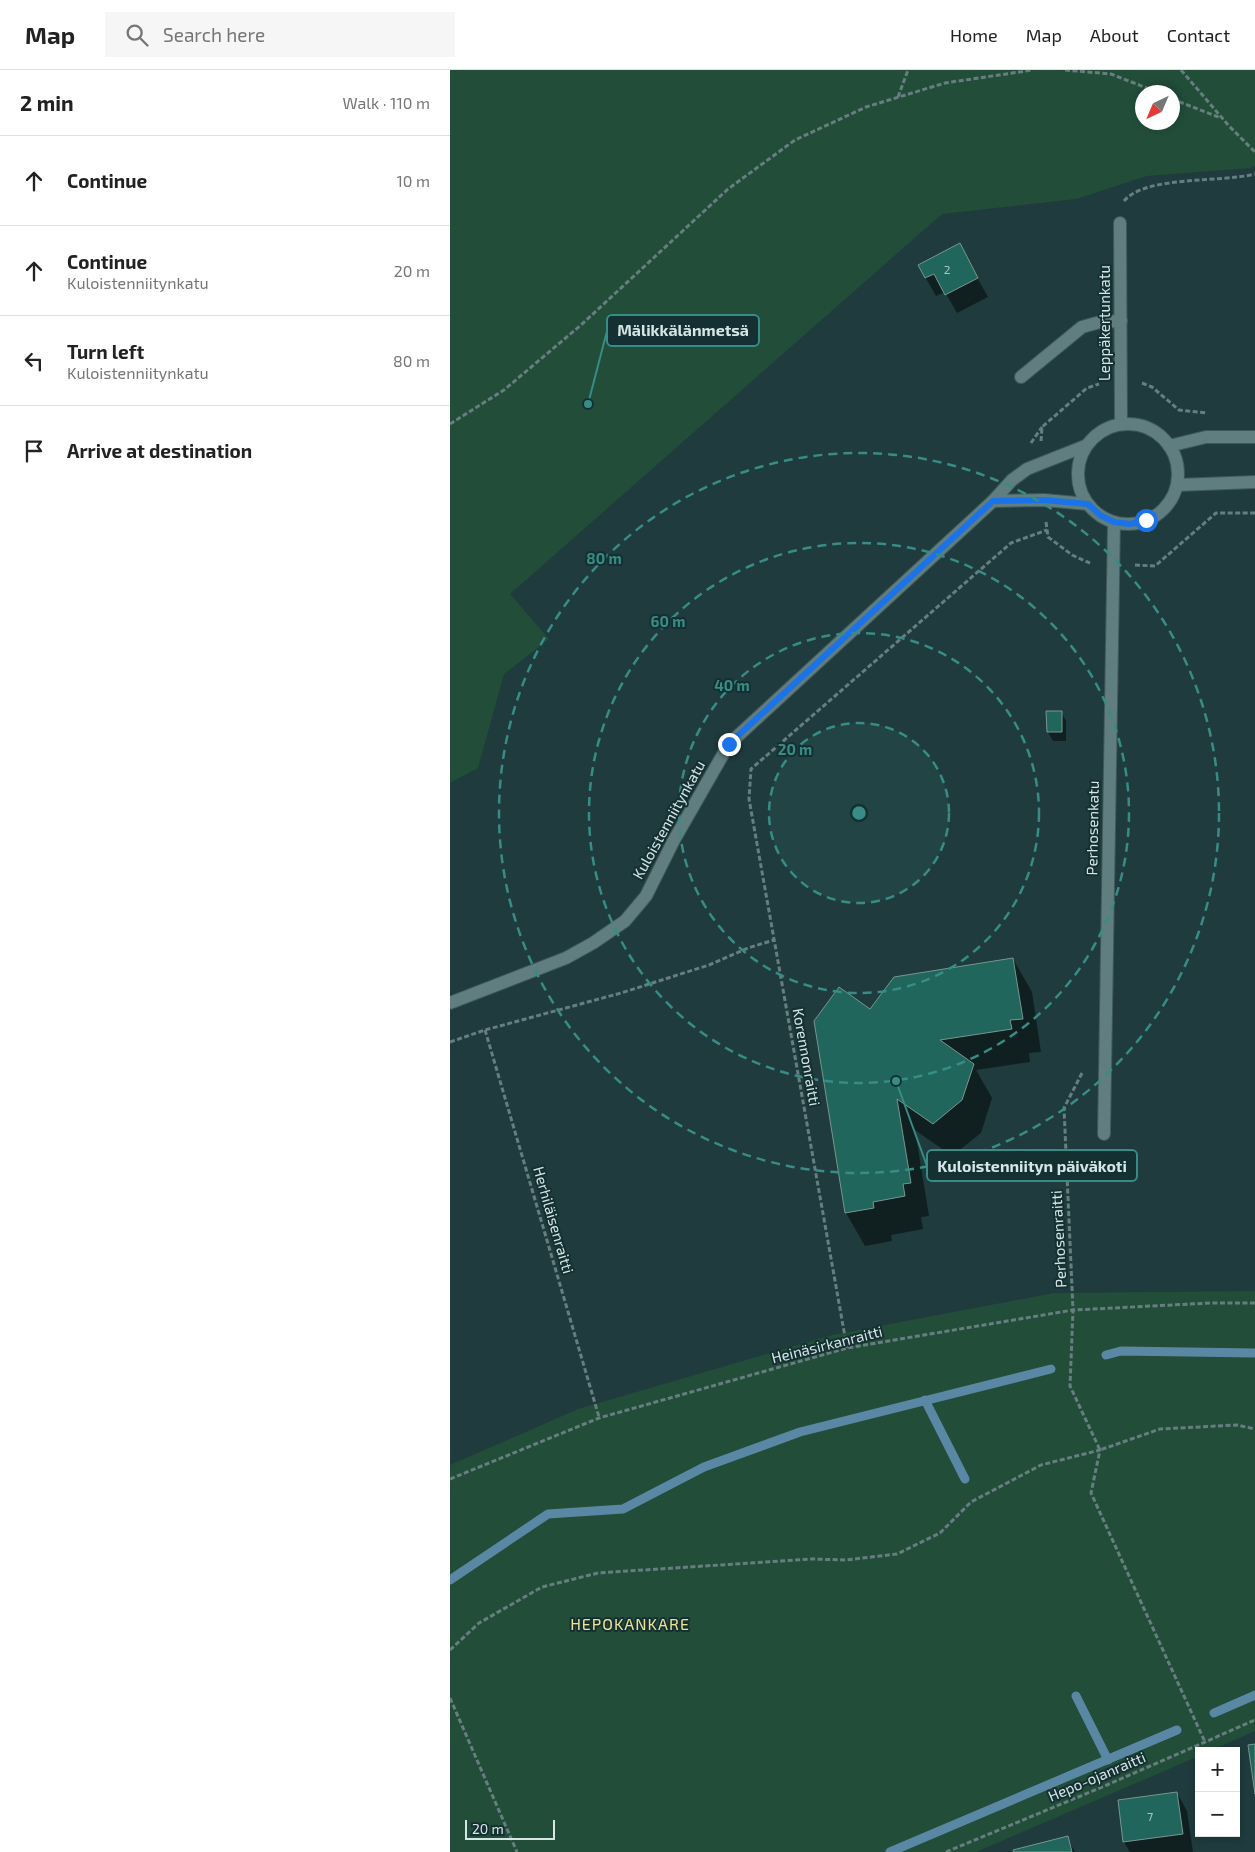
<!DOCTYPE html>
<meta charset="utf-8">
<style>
:root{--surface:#fff;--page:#f6f6f6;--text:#222;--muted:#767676;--line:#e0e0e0}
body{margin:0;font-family:"Exo 2",sans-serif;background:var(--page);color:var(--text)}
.controls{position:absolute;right:15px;bottom:15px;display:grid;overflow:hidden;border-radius:0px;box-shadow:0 2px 8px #0003}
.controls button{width:45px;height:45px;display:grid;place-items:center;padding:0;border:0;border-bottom:1px solid var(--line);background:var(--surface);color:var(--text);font:25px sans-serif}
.compass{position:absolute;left:685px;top:15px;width:45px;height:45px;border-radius:50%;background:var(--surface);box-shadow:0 2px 8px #0003;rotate:224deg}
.scale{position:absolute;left:15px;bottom:12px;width:90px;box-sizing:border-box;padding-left:5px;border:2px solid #d6e6e7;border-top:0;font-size:14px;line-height:18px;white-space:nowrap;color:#d6e6e7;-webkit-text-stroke:4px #143032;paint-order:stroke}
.stop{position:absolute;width:15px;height:15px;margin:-11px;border:4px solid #1a73e8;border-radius:50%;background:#fff}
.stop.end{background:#1a73e8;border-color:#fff;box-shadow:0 1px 5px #0008}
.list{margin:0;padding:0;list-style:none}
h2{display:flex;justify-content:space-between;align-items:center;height:65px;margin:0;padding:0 20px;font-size:21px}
h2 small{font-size:16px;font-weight:400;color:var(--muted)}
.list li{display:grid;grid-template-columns:32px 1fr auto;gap:15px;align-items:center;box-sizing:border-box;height:90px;padding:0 20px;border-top:1px solid var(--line)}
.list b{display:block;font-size:19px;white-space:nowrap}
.list p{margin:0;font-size:16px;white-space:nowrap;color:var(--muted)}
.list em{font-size:16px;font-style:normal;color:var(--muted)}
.icon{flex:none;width:28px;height:28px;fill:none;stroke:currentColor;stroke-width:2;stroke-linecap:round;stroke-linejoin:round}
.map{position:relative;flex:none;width:805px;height:1782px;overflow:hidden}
header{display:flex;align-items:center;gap:30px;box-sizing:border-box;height:70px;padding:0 25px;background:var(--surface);border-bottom:1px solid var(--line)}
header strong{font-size:24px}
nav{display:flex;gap:28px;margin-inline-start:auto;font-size:18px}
.search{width:350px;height:45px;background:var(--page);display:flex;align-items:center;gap:12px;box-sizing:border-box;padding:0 18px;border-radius:0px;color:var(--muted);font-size:19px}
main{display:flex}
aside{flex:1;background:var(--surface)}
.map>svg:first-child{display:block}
.green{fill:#214d39;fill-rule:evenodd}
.shadow{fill:#0007}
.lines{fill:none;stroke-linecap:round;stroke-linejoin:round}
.stream{stroke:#5a88a4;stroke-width:9}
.building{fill:#20665c;stroke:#799690}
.street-casing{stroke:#40585b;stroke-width:14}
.path{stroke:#677e80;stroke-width:3;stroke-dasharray:5 2.5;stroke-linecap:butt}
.street{stroke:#607d7f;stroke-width:12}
.route{stroke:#1a73e8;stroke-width:6}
.ring{fill:none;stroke:#378c86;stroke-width:2.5;stroke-dasharray:9 6}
.labels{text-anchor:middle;stroke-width:4;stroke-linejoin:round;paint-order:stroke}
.number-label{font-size:12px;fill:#a8c6c4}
.street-label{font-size:15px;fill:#d6e6e7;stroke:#143032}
.neighbourhood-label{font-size:16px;letter-spacing:1px;fill:#eee394;stroke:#143032}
.centre{fill:#378c86;stroke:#143032;stroke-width:2.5}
.ring-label{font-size:15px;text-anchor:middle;font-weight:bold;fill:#378c86;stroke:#143032;stroke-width:4;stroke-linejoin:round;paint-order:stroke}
.leader{fill:none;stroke:#378c86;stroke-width:2}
.callout-dot{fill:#378c86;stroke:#143032;stroke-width:2}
.callout{fill:#143032;stroke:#378c86;stroke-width:2}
.callout-label{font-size:16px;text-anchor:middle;font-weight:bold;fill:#d6e6e7}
</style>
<header>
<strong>Map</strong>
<div class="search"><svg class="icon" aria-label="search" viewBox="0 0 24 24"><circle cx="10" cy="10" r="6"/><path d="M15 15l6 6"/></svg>Search here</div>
<nav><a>Home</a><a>Map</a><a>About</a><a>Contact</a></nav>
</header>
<main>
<aside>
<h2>2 min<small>Walk · 110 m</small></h2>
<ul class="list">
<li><svg class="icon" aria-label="ahead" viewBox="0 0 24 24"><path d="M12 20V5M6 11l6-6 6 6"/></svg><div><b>Continue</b></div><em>10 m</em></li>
<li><svg class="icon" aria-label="ahead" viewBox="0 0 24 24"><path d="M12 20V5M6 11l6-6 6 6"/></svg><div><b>Continue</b><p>Kuloistenniitynkatu</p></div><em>20 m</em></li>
<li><svg class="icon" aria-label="left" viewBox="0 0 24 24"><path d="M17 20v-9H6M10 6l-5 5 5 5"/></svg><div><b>Turn left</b><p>Kuloistenniitynkatu</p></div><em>80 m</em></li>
<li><svg class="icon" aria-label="arrive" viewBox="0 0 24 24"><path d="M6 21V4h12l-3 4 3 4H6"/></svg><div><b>Arrive at destination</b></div></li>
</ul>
</aside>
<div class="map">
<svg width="805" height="1782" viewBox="0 0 805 1782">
<rect width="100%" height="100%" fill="#1f3b3d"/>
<g class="green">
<path d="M 0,0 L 805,0 L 805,96 L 800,98 L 697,106 L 626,129 L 492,144 L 60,524 L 99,569 L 54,604 L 28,698 L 0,713 ZM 722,22 L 722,52 L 692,52 L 692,22 Z"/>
<path d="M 805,1221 L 805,1661 L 760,1681 L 749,1681 L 749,1686 L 526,1782 L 0,1782 L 0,1395 L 128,1339 L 382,1265 L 604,1223 Z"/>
</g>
<g class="shadow">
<path d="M 519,193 L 538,227 L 507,243 L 495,222 L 486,226 L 469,196 Z"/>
<path d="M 598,642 L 611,642 L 616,651 L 616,671 L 603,671 L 598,662 Z"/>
<path d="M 563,889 L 582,922 L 591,982 L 579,983 L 580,992 L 526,1000 L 542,1028 L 531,1063 L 502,1086 L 465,1060 L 479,1146 L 471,1147 L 473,1159 L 441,1165 L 442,1171 L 415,1176 L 396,1143 L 420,941 Z"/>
<path d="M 727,1723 L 737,1741 L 743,1782 L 680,1782 L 674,1772 Z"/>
<path d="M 617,1768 L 625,1782 L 565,1782 Z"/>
</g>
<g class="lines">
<g class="stream">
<path d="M 656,1285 L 671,1281 L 805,1283"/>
<path d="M 475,1330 L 515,1409"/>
<path d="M 0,1510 L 98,1444 L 173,1439 L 254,1397 L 350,1362 L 601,1299"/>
<path d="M 626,1626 L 658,1690"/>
<path d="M 764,1643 L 805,1625"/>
<path d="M 440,1782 L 727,1660"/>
</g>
</g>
<g class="building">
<path d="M 510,173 L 528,208 L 495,225 L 484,204 L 475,208 L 468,195 Z"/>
<path d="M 596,641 L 612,641 L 612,662 L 597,662 Z"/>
<path d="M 563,888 L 573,949 L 560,950 L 562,959 L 490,970 L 524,994 L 512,1030 L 483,1054 L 447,1029 L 461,1113 L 453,1114 L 455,1126 L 423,1132 L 424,1138 L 395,1143 L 364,951 L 389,917 L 420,939 L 444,907 Z"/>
<path d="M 805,1674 L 805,1724 L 798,1675 Z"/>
<path d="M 727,1722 L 733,1764 L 673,1772 L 668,1730 Z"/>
<path d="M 618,1766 L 622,1782 L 564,1782 L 563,1780 Z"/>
</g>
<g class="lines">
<defs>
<g id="street">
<path d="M 670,153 L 671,354"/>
<path d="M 571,307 L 632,257 L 650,252 L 671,251"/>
<circle cx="678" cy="404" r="50"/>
<path d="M 719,376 L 756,367 L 805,367"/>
<path d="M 727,415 L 805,412"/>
<path d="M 543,431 L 594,430 L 638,434"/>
<path d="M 0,933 L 116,888 L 143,873 L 175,851 L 196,826 L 224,770 L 279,674 L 543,431 L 562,410 L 577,399 L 635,376"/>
<path d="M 654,1064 L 664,452"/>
</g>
</defs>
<use href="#street" class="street-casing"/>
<g class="path">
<path d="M 615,0 L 661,4 L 707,22"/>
<path d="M 731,0 L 779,56 L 805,82"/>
<path d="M 448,27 L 458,0"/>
<path d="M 722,29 L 771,48"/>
<path d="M 674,131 C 696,105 771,113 805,104"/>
<path d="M 692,313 L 702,317 L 729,340 L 757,343"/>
<path d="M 0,354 L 54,320 L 131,255 L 278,119 L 345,70 L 416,37 L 495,13 L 583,0"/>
<path d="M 591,371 L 592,357 L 637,318 L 649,314"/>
<path d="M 581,373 L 592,357"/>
<path d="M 596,452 L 598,467 L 622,485 L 642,494"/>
<path d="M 685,495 L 705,496 L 766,443 L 805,443"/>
<path d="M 35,960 L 149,1347"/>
<path d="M 0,972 L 35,960 L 171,923 L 259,895 L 298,878 L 324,870"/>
<path d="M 632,1003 L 614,1038 L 623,1240 L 620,1316 L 650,1380 L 710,1359 L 787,1355 L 805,1359"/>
<path d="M 397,1278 L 299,729 L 301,699 L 561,473 L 597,460"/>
<path d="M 0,1409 L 149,1348 L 397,1278 L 623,1240 L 762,1233 L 805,1233"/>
<path d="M 0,1580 L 29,1553 L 92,1517 L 148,1503 L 361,1489 L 396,1490 L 447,1484 L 490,1463 L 521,1432 L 591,1395 L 650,1380 L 641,1423 L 755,1672"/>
<path d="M 0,1628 L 67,1782"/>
<path d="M 496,1782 L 657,1715 L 805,1650"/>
</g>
<use href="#street" class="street"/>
</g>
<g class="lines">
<path class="route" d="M 279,674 L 543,431 L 594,430 L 638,434 L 650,445 L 664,452 L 680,454 L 696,450"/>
</g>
<circle cx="409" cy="743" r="90" fill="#378c86" fill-opacity=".12"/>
<g class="ring">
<circle cx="409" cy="743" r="90"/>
<circle cx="409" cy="743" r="180"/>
<circle cx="409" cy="743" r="270"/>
<circle cx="409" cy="743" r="360"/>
</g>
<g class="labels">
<g class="number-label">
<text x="497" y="204">2</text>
<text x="700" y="1751">7</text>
</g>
<g class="street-label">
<text transform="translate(655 253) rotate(-90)" y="5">Leppäkertunkatu</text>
<text transform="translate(219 750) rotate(-61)" y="5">Kuloistenniitynkatu</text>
<text transform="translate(643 758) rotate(-89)" y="5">Perhosenkatu</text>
<text transform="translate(356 987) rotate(80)" y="5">Korennonraitti</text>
<text transform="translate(103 1150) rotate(74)" y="5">Herhiläisenraitti</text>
<text transform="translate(609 1169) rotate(-93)" y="5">Perhosenraitti</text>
<text transform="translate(377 1275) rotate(-14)" y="5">Heinäsirkanraitti</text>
<text transform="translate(647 1707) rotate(-23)" y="5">Hepo-ojanraitti</text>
</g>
<g class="neighbourhood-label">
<text x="180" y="1560">HEPOKANKARE</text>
</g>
</g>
<circle cx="409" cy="743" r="8" class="centre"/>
<g class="ring-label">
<text x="154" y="494">80 m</text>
<text x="218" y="557">60 m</text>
<text x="282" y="621">40 m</text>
<text x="345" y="685">20 m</text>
</g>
<path class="leader" d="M138 334L157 261M446 1011L477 1096"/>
<g class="callout-dot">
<circle cx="138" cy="334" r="5"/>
<circle cx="446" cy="1011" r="5"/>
</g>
<g class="callout">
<rect x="157" y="245" width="152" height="31" rx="5"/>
<rect x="477" y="1080" width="210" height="31" rx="5"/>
</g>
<g class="callout-label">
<text x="233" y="266">Mälikkälänmetsä</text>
<text x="582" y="1102">Kuloistenniityn päiväkoti</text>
</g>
</svg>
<div class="controls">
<button>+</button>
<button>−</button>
</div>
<svg class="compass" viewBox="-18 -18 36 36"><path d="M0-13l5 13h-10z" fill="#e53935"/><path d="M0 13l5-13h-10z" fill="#767676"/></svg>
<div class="scale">20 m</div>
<div class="stop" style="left:696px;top:450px"></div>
<div class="stop end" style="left:279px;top:674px"></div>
</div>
</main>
